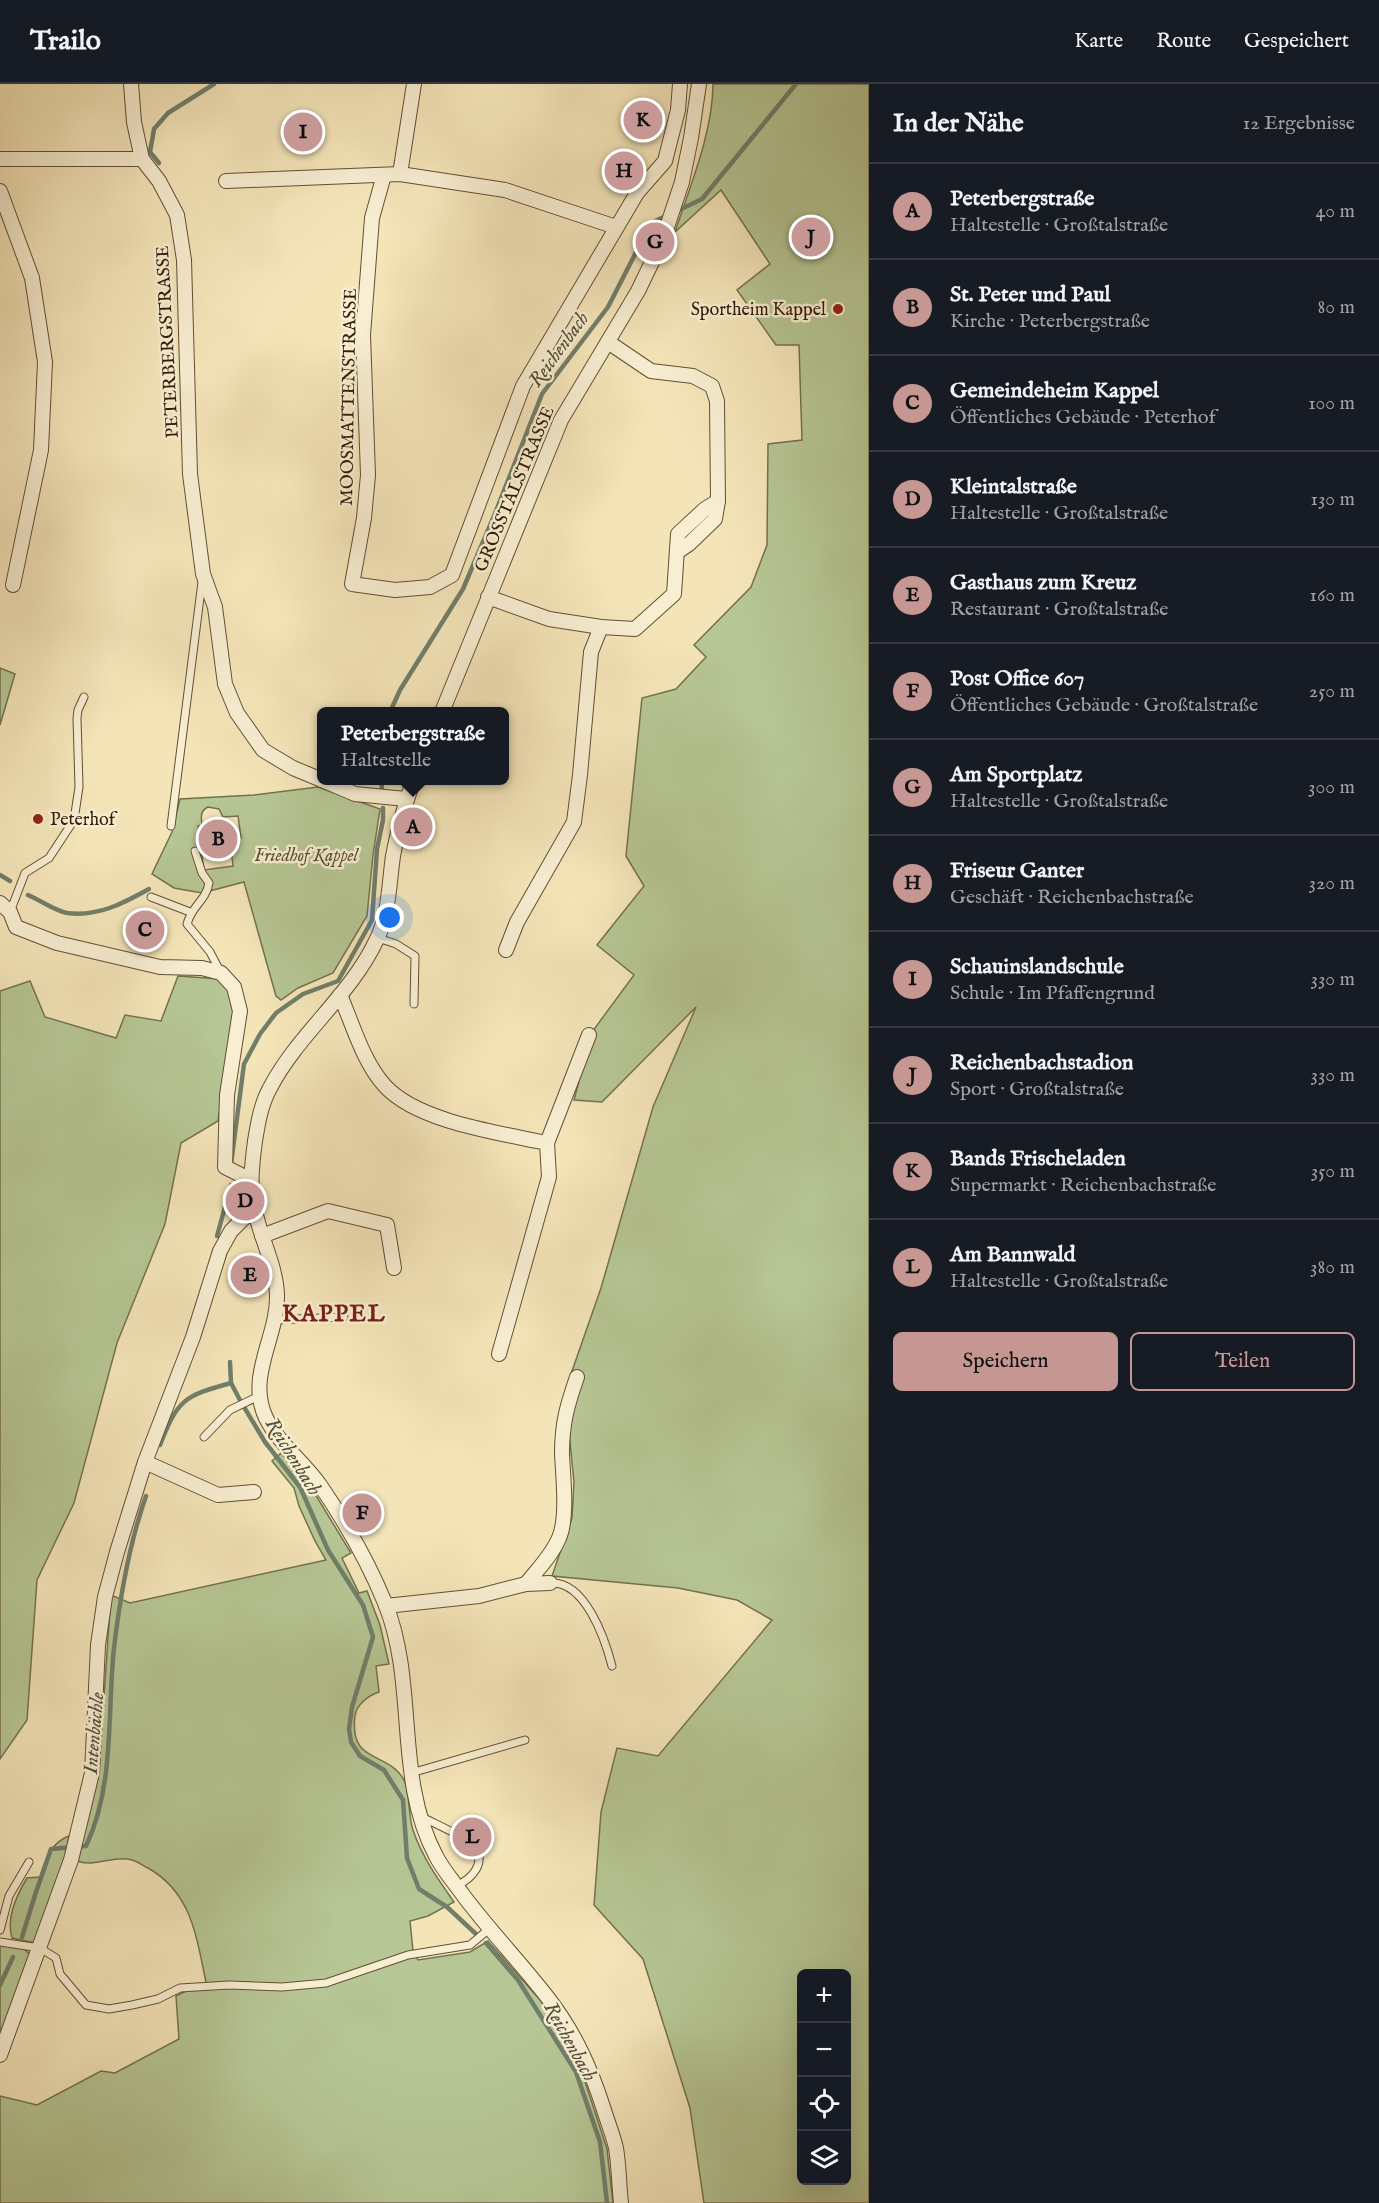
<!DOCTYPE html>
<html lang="de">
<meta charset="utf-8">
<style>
:root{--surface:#171b24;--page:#242831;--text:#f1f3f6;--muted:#9ea1a6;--line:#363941;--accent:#c59692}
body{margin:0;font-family:"IM FELL English",serif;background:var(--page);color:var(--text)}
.controls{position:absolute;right:18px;bottom:18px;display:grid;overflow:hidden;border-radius:9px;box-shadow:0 6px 24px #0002}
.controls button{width:54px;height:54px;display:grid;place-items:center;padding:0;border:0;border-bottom:2px solid var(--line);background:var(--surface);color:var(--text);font:30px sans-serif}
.you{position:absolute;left:390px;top:834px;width:21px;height:21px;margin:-15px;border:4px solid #fff;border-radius:50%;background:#1a73e8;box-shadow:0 0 0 9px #1a73e833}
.badge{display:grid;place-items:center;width:39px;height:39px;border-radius:50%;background:var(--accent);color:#111;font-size:20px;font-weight:700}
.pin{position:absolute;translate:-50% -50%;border:3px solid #fff;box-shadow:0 2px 6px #0006}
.popup{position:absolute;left:317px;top:623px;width:192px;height:78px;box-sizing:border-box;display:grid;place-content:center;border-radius:9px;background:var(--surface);filter:drop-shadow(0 2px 4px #0005);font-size:20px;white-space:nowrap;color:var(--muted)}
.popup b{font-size:22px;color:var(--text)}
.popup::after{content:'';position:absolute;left:50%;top:100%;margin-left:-12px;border:12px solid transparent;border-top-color:var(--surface)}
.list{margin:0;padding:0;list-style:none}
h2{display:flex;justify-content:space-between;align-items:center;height:78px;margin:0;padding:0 24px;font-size:26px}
h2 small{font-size:20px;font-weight:400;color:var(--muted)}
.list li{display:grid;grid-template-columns:39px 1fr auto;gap:18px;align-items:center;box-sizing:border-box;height:96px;padding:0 24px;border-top:2px solid var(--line)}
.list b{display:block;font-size:22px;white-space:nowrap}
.list p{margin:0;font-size:20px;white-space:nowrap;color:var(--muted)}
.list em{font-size:20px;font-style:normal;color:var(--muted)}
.actions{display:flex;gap:12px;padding:18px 24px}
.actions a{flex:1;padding:14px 0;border:2px solid var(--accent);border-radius:9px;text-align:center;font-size:21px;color:var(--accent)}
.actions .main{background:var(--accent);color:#111}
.icon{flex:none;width:33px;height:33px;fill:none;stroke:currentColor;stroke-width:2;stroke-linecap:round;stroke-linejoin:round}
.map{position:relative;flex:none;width:869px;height:2119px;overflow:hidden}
header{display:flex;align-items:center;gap:36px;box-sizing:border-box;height:84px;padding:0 30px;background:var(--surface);border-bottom:2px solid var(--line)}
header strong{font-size:28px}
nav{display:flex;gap:33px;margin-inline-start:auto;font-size:21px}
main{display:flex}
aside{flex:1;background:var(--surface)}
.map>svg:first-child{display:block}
.green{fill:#b6c694;stroke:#74724d;stroke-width:1.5;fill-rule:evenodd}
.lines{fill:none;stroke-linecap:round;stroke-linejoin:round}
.stream{stroke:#717e6a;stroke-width:4.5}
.lane-casing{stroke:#624f33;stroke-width:9}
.street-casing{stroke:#624f33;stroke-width:16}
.lane{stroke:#f8eed2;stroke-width:7}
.street{stroke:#f8eed2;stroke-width:14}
.poi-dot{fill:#8f2418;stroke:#f8eed2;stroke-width:2}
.labels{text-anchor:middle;stroke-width:5;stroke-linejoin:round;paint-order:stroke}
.poi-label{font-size:18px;fill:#311d06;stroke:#f8eed2;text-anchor:end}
.street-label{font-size:18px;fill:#311d06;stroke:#f8eed2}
.park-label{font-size:18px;font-style:italic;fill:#595031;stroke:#f8eed2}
.water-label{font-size:20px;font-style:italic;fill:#514e38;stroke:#f8eed2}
.district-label{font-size:24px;font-weight:bold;letter-spacing:1.5px;fill:#7a1f14;stroke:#f8eed2}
</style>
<header>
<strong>Trailo</strong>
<nav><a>Karte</a><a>Route</a><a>Gespeichert</a></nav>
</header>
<main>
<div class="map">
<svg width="869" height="2119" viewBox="0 0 869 2119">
<rect width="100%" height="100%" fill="#f4e5b9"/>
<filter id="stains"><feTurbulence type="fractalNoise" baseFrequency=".00333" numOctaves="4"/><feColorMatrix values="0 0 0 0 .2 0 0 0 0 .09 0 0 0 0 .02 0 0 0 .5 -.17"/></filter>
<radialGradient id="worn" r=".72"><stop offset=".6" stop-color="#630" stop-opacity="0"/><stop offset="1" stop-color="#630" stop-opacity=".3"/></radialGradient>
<g class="green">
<path d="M 713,0 L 869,0 L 869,2119 L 704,2119 L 690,2024 L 643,1875 L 594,1821 L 601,1728 L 617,1664 L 658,1672 L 772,1536 L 737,1516 L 678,1504 L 552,1492 L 572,1434 L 574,1398 L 567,1328 L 571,1290 L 601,1204 L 653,1023 L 696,923 L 602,1018 L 574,1016 L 592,948 L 634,891 L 597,861 L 644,802 L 626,772 L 642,614 L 676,605 L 706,573 L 694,561 L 751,503 L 767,461 L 768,360 L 802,356 L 799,261 L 776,261 L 737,206 L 770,180 L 721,106 L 675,148 C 690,102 713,48 713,0 ZM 802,1890 L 846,1890 L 846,2096 L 802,2096 Z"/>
<path d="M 0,584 L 15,590 L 0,641 Z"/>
<path d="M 318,703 L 380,725 L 373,771 L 367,832 L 333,889 L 298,904 L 281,916 L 276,912 L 244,798 L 202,809 L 174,804 L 152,790 L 172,748 L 180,715 L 254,711 ZM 208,723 L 219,725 L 223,733 L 238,732 L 241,754 L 230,756 L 233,782 L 204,786 L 198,742 L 202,741 C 201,733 200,727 208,723 Z"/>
<path d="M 178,892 L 221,895 L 236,920 L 218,1037 L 181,1059 L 165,1140 L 117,1259 L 74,1419 L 37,1496 L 27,1636 L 0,1675 L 0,907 L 30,897 L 45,933 L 116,954 L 125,931 L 161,937 Z"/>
<path d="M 281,1369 L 312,1405 L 351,1469 L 342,1474 L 359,1509 L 367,1507 L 380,1541 L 389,1580 L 376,1582 L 379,1608 C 369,1611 356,1621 355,1632 C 349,1681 387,1666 404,1696 C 410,1708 408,1732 413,1746 C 422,1773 438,1795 454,1818 L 428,1832 L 410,1837 L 413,1867 L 418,1876 L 470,1868 L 488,1857 L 541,1917 L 577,1973 L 607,2065 L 613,2119 L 0,2119 L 0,2012 L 37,2021 L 101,1987 L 115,1989 L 179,1955 L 176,1912 L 186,1907 L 204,1904 L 206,1898 C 196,1852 192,1809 148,1784 C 142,1781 134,1775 127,1775 C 110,1773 94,1783 77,1777 L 99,1685 L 111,1511 L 130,1519 L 326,1476 L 315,1457 L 299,1422 L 294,1404 L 272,1377 Z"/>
<path d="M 69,1752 L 65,1775 L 35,1859 L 12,1854 C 6,1834 16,1812 27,1794 L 40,1793 C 46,1776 50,1759 69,1752 Z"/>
<path d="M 0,1860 C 11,1862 24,1861 30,1871 L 0,1958 Z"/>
</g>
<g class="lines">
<g class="stream">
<path d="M 159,79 L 150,68 L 154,45 L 168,29 L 214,0"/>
<path d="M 677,127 L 702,115 L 796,0"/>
<path d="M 390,628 L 400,606 L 463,505 L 494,432 L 542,310 L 608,223 L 651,139 L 666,132"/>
<path d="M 381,696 L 382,705"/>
<path d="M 0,791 L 10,797"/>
<path d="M 28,811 C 40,816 55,827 67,829 C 98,833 124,819 149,805"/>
<path d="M 231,1080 L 244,980 L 260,950 L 276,929 L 303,910 L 338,897 L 372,836 L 377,765 L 383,736 L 383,724"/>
<path d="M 217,1152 L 231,1101"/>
<path d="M 230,1278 L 231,1299 L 241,1318 L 265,1358 L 300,1403 L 328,1466 L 363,1521 L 373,1553 L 352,1623 L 349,1645 L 351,1658 L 360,1672 L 384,1686 L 403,1716 L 407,1774 L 419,1805 L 447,1823 L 476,1850"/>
<path d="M 160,1361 C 178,1315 184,1312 231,1299"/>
<path d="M 22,1853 L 36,1808 L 51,1765 L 86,1762 C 115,1701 107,1629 114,1564 C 120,1513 129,1460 146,1412"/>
<path d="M 486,1859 L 518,1896 L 576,1988 L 600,2058 L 607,2119"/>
<path d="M 0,1901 L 13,1873"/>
</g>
<defs>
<g id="lane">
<path d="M 171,742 L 202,498"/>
<path d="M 195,767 L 202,789 L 209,799 C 206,817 192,821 187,840 L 210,868 L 221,889"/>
<path d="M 151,813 L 190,828"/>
<path d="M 10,828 L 25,789 L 49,774 L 74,736 L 79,703 L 77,634 L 78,626 L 84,613"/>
<path d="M 378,854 L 396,860 L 415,872 L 414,920"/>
<path d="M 274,1236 L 344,1233"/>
<path d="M 204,1353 L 230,1326 L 259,1312"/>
<path d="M 550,1499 C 585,1496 605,1555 612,1582"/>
<path d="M 411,1689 L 525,1656"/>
<path d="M 422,1733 C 433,1739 466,1753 473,1761 C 488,1778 472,1795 456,1802"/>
<path d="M 0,1846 L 9,1812 L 29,1778"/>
<path d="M 0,1858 L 40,1864 L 56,1874 L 60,1890 L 86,1921 L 109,1925 L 132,1921 L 158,1915 L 180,1904 L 229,1901 L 282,1903 L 326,1899 L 408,1871 L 470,1861 L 489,1845"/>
</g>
<g id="street">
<path d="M 131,0 L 134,38 L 142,75 L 159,97 L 177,131 L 184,176 L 190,390 L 203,490 L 215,523 L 225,600 L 237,629 L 263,666 L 293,684 L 322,696"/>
<path d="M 0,75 L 142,75"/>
<path d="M 400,90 L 414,0"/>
<path d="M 384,91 L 372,134 L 363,251 L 368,391 L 364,434 L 352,500 L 395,506 L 430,503 L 452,491 L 523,302 L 637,109 L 665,77 L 678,26 L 680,0"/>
<path d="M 226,97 L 400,90 L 505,106 L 616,143"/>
<path d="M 0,107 L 32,194 L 45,278 L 41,366 L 13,501"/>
<path d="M 608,258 L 651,287 L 693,292 L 712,302 L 717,317 L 718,417 L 715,435 L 689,460 L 677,468"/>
<path d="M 488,513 L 549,535 L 601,543 L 635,545 L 674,510 L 678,450 L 705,425 L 718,417"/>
<path d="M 442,628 L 561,336 L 638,207 L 663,155 L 682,98 L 691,54 L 699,0"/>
<path d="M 322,696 L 355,710 L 406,715"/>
<path d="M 414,696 C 404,721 398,746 393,772 C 389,800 389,832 376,857 C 350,912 298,950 270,1004 C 261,1020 258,1039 255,1057 C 252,1080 249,1104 255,1127 C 261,1155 276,1182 277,1211 C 278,1253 246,1292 266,1334 C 279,1360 304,1378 320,1401 C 344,1436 369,1480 385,1519 C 418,1600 394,1694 436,1772 C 443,1786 454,1798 463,1811 C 490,1847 521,1879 548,1914 C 575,1949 591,1985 604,2026 C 608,2039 613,2051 616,2064 C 619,2082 619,2101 621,2119"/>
<path d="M 0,819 L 10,828 L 16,843 L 57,859 L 160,883 L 202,884 L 221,889 L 234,903 L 240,927 L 227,1011 L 225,1083 L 251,1096"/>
<path d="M 506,866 L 517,838 L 574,738 L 580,691 L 591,568 L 601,543"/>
<path d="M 340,911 C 353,941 363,978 385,1002 C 418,1038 500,1049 547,1059"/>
<path d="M 262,1152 L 328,1127 L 387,1141 L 394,1184"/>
<path d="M 499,1270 L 549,1093 L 547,1059 L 589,951"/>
<path d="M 145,1378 L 218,1411 L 254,1408"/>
<path d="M 526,1500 C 538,1485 552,1471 559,1454 C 568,1434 563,1392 562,1370 C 562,1339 567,1322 577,1293"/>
<path d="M 386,1522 L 479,1512 L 526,1500 L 550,1499"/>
<path d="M 0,1971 L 71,1776 L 92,1689 L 98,1561 L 105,1513 L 117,1468 L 145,1378 L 193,1253 L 220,1167 L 231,1147 L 254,1124"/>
</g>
</defs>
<use href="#lane" class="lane-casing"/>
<use href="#street" class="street-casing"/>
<use href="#lane" class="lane"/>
<use href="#street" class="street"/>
</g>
<g class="poi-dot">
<circle cx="838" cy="225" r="6"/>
<circle cx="38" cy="735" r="6"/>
</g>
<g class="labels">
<g class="poi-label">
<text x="826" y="231">Sportheim Kappel</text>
<text x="50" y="741" text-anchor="start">Peterhof</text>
</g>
<g class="street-label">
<text transform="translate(167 258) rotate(-93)" y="6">PETERBERGSTRASSE</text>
<text transform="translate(348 313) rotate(-89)" y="6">MOOSMATTENSTRASSE</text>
<text transform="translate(514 405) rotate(-67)" y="6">GROSSTALSTRASSE</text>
</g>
<g class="park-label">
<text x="306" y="777">Friedhof Kappel</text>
</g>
<g class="water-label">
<text transform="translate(558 265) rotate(-54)" y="7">Reichenbach</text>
<text transform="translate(294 1372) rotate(58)" y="7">Reichenbach</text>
<text transform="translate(93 1649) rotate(-85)" y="7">Intenbächle</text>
<text transform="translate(571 1957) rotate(61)" y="7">Reichenbach</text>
</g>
<g class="district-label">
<text x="334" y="1237">KAPPEL</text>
</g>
</g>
<rect width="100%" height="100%" filter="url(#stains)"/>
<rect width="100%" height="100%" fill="url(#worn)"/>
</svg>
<div class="controls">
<button>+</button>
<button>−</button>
<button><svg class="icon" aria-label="locate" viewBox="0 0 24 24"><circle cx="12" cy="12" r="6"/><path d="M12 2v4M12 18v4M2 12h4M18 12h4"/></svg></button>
<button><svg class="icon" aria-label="layers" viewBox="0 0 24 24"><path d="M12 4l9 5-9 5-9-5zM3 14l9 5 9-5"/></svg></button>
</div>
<div class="you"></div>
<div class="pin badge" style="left:413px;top:743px">A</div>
<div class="popup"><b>Peterbergstraße</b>Haltestelle</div>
<div class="pin badge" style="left:218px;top:755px">B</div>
<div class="pin badge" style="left:145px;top:846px">C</div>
<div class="pin badge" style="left:245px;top:1117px">D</div>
<div class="pin badge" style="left:250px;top:1191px">E</div>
<div class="pin badge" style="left:362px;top:1429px">F</div>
<div class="pin badge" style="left:655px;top:158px">G</div>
<div class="pin badge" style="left:624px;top:87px">H</div>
<div class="pin badge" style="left:303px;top:48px">I</div>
<div class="pin badge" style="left:811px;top:153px">J</div>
<div class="pin badge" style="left:643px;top:36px">K</div>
<div class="pin badge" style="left:472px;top:1753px">L</div>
</div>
<aside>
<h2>In der Nähe<small>12 Ergebnisse</small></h2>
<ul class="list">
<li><span class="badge">A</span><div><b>Peterbergstraße</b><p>Haltestelle · Großtalstraße</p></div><em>40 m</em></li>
<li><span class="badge">B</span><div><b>St. Peter und Paul</b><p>Kirche · Peterbergstraße</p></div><em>80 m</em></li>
<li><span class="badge">C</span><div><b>Gemeindeheim Kappel</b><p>Öffentliches Gebäude · Peterhof</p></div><em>100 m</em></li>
<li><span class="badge">D</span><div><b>Kleintalstraße</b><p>Haltestelle · Großtalstraße</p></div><em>130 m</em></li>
<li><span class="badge">E</span><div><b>Gasthaus zum Kreuz</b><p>Restaurant · Großtalstraße</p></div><em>160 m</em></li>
<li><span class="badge">F</span><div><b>Post Office 607</b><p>Öffentliches Gebäude · Großtalstraße</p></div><em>250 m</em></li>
<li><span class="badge">G</span><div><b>Am Sportplatz</b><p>Haltestelle · Großtalstraße</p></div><em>300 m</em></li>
<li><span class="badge">H</span><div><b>Friseur Ganter</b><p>Geschäft · Reichenbachstraße</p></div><em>320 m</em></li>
<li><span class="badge">I</span><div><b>Schauinslandschule</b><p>Schule · Im Pfaffengrund</p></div><em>330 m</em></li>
<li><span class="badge">J</span><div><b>Reichenbachstadion</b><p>Sport · Großtalstraße</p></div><em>330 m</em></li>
<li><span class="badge">K</span><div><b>Bands Frischeladen</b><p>Supermarkt · Reichenbachstraße</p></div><em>350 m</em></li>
<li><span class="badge">L</span><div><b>Am Bannwald</b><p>Haltestelle · Großtalstraße</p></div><em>380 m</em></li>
</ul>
<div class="actions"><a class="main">Speichern</a><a>Teilen</a></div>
</aside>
</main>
